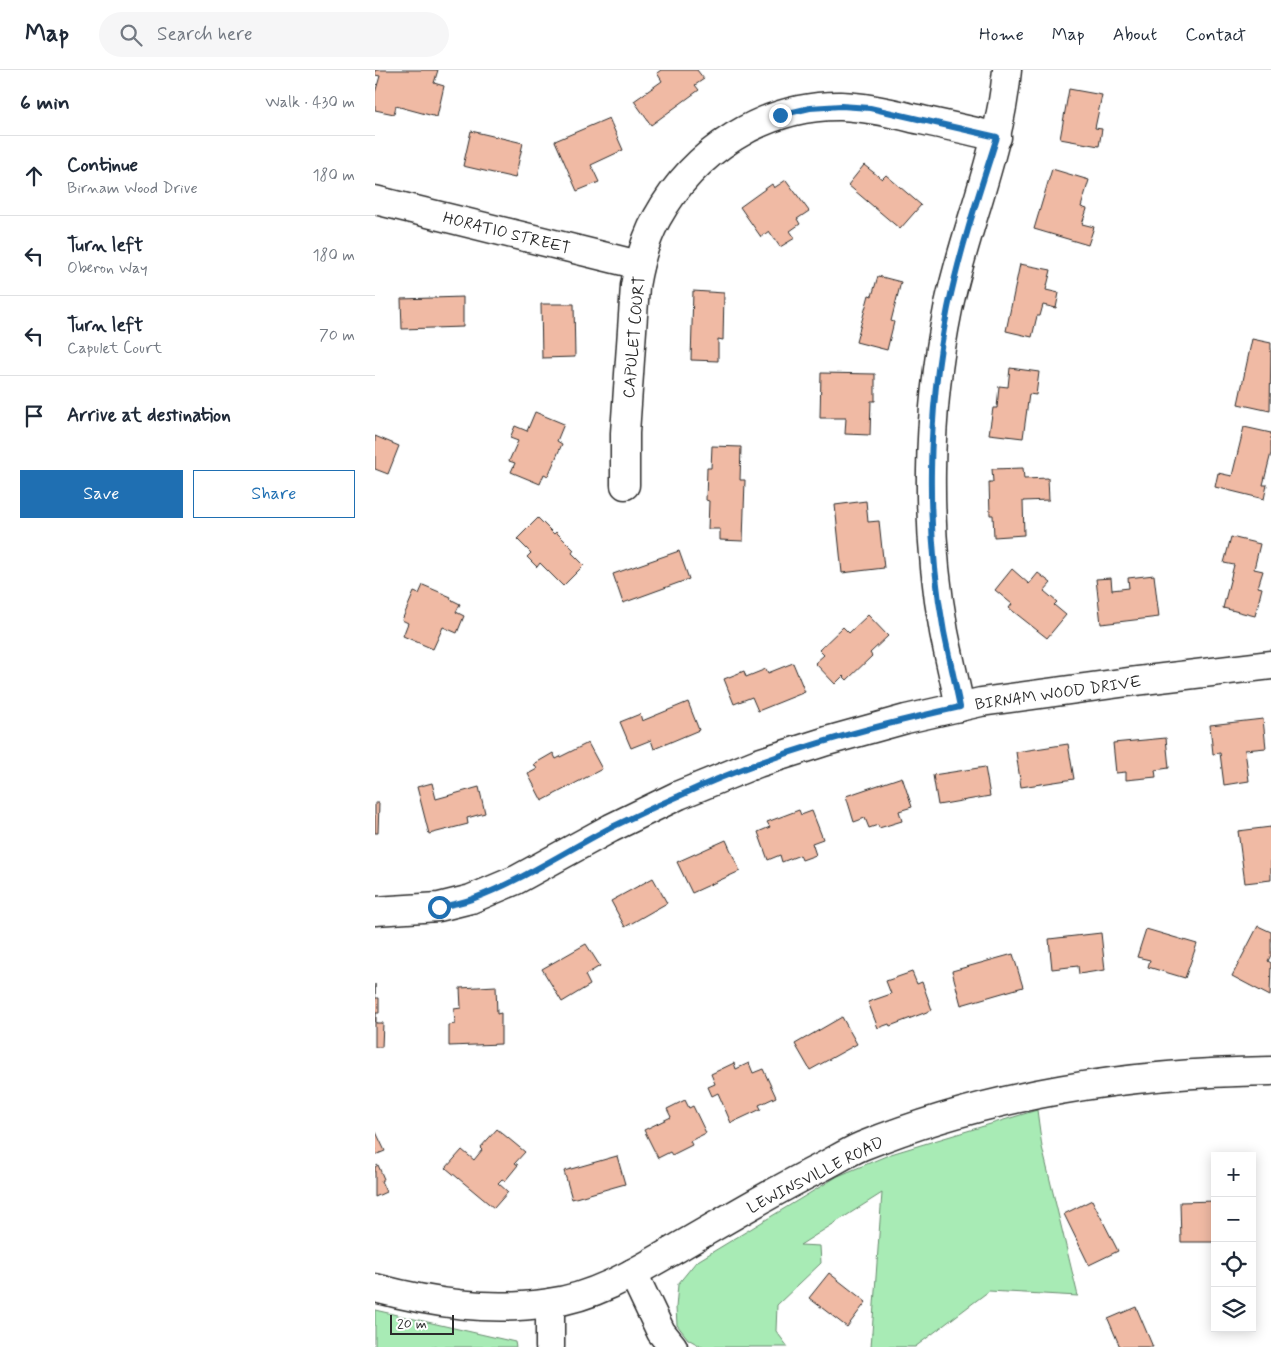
<!DOCTYPE html>
<meta charset="utf-8">
<style>
:root{--surface:#fff;--page:#f6f6f7;--text:#1f2937;--muted:#747a83;--line:#e0e1e3;--accent:#1f6fb2}
body{margin:0;font-family:Mynerve,sans-serif;background:var(--page);color:var(--text)}
.controls{position:absolute;right:15px;bottom:15px;display:grid;overflow:hidden;border-radius:0px;box-shadow:0 2px 12px #0003}
.controls button{width:45px;height:45px;display:grid;place-items:center;padding:0;border:0;border-bottom:1px solid var(--line);background:var(--surface);color:var(--text);font:25px sans-serif}
.scale{position:absolute;left:15px;bottom:12px;width:64px;box-sizing:border-box;padding-left:5px;border:2px solid #2b2b2b;border-top:0;font-size:14px;line-height:18px;white-space:nowrap;color:#2b2b2b;-webkit-text-stroke:4px #fff;paint-order:stroke}
.stop{position:absolute;width:15px;height:15px;margin:-11px;border:4px solid #1f6fb2;border-radius:50%;background:#fff}
.stop.end{background:#1f6fb2;border-color:#fff;box-shadow:0 1px 5px #0008}
.list{margin:0;padding:0;list-style:none}
h2{display:flex;justify-content:space-between;align-items:center;height:65px;margin:0;padding:0 20px;font-size:21px}
h2 small{font-size:16px;font-weight:400;color:var(--muted)}
.list li{display:grid;grid-template-columns:32px 1fr auto;gap:15px;align-items:center;box-sizing:border-box;height:80px;padding:0 20px;border-top:1px solid var(--line)}
.list b{display:block;font-size:19px;white-space:nowrap}
.list p{margin:0;font-size:16px;white-space:nowrap;color:var(--muted)}
.list em{font-size:16px;font-style:normal;color:var(--muted)}
.actions{display:flex;gap:10px;padding:15px 20px}
.actions a{flex:1;padding:11px 0;border:1px solid var(--accent);border-radius:0px;text-align:center;font-size:18px;color:var(--accent)}
.actions .main{background:var(--accent);color:#fff}
.icon{flex:none;width:28px;height:28px;fill:none;stroke:currentColor;stroke-width:2;stroke-linecap:round;stroke-linejoin:round}
.map{position:relative;flex:none;width:896px;height:1277px;overflow:hidden}
header{display:flex;align-items:center;gap:30px;box-sizing:border-box;height:70px;padding:0 25px;background:var(--surface);border-bottom:1px solid var(--line)}
header strong{font-size:24px}
nav{display:flex;gap:28px;margin-inline-start:auto;font-size:18px}
.search{width:350px;height:45px;background:var(--page);display:flex;align-items:center;gap:12px;box-sizing:border-box;padding:0 18px;border-radius:28px;color:var(--muted);font-size:19px}
main{display:flex}
aside{flex:1;background:var(--surface)}
.map>svg:first-child{display:block}
.green{fill:#a8ebb5;stroke:#6a8b70}
.building{fill:#f0baa4;stroke:#2b2b2b}
.lines{fill:none;stroke-linecap:round;stroke-linejoin:round}
.minor-casing{stroke:#2b2b2b;stroke-width:31}
.major-casing{stroke:#2b2b2b;stroke-width:31}
.minor{stroke:#fff;stroke-width:28}
.major{stroke:#fff;stroke-width:28}
.route{stroke:#1f6fb2;stroke-width:6}
.labels{text-anchor:middle;stroke-width:4;stroke-linejoin:round;paint-order:stroke}
.street-label{font-size:16px;fill:#2b2b2b;stroke:#fff}
</style>
<header>
<strong>Map</strong>
<div class="search"><svg class="icon" aria-label="search" viewBox="0 0 24 24"><circle cx="10" cy="10" r="6"/><path d="M15 15l6 6"/></svg>Search here</div>
<nav><a>Home</a><a>Map</a><a>About</a><a>Contact</a></nav>
</header>
<main>
<aside>
<h2>6 min<small>Walk · 430 m</small></h2>
<ul class="list">
<li><svg class="icon" aria-label="ahead" viewBox="0 0 24 24"><path d="M12 20V5M6 11l6-6 6 6"/></svg><div><b>Continue</b><p>Birnam Wood Drive</p></div><em>180 m</em></li>
<li><svg class="icon" aria-label="left" viewBox="0 0 24 24"><path d="M17 20v-9H6M10 6l-5 5 5 5"/></svg><div><b>Turn left</b><p>Oberon Way</p></div><em>180 m</em></li>
<li><svg class="icon" aria-label="left" viewBox="0 0 24 24"><path d="M17 20v-9H6M10 6l-5 5 5 5"/></svg><div><b>Turn left</b><p>Capulet Court</p></div><em>70 m</em></li>
<li><svg class="icon" aria-label="arrive" viewBox="0 0 24 24"><path d="M6 21V4h12l-3 4 3 4H6"/></svg><div><b>Arrive at destination</b></div></li>
</ul>
<div class="actions"><a class="main">Save</a><a>Share</a></div>
</aside>
<div class="map">
<svg width="896" height="1277" viewBox="0 0 896 1277">
<rect width="100%" height="100%" fill="#fff"/>
<filter id="ink" filterUnits="userSpaceOnUse"><feTurbulence type="fractalNoise" baseFrequency=".02" numOctaves="2"/><feDisplacementMap in="SourceGraphic" scale="10" xChannelSelector="R" yChannelSelector="G"/><feConvolveMatrix kernelMatrix="1 2 1 2 8 2 1 2 1" color-interpolation-filters="sRGB"/></filter>
<g filter="url(#ink)">
<g class="green">
<path d="M 662,1040 L 667,1077 L 703,1226 L 614,1221 L 540,1277 L 496,1277 L 507,1123 L 425,1175 L 445,1176 L 446,1193 L 402,1235 L 401,1261 L 413,1277 L 327,1277 L 313,1269 L 302,1255 L 301,1238 L 303,1214 L 321,1192 L 463,1106 L 516,1084 Z"/>
<path d="M 0,1240 L 140,1272 L 141,1277 L 0,1277 Z"/>
</g>
<g class="building">
<path d="M 0,0 L 63,0 L 59,13 L 69,16 L 62,47 L 21,36 L 19,44 L 0,40 L 0,23 L 5,6 L 0,5 Z"/>
<path d="M 286,0 L 322,0 L 329,9 L 320,15 L 324,20 L 276,55 L 259,31 L 287,11 L 282,3 Z"/>
<path d="M 694,19 L 727,25 L 720,58 L 727,59 L 724,76 L 685,69 Z"/>
<path d="M 234,48 L 248,80 L 216,95 L 224,112 L 202,121 L 180,71 Z"/>
<path d="M 96,61 L 148,73 L 140,108 L 88,96 Z"/>
<path d="M 489,95 L 507,109 L 511,105 L 546,135 L 525,159 L 473,115 Z"/>
<path d="M 677,99 L 714,110 L 706,137 L 712,139 L 707,154 L 719,157 L 713,175 L 659,159 Z"/>
<path d="M 411,110 L 434,141 L 422,149 L 425,154 L 415,161 L 420,168 L 405,177 L 394,161 L 386,167 L 365,137 L 397,114 L 399,118 Z"/>
<path d="M 645,194 L 676,200 L 671,220 L 684,223 L 681,238 L 668,235 L 665,246 L 662,246 L 657,267 L 631,261 Z"/>
<path d="M 503,206 L 526,212 L 516,251 L 519,252 L 512,280 L 481,272 L 494,225 L 497,226 Z"/>
<path d="M 318,221 L 349,223 L 348,270 L 343,269 L 343,291 L 316,290 Z"/>
<path d="M 88,227 L 88,257 L 27,259 L 26,229 Z"/>
<path d="M 166,234 L 199,234 L 200,287 L 167,288 Z"/>
<path d="M 877,269 L 896,273 L 895,341 L 863,334 Z"/>
<path d="M 635,298 L 664,302 L 661,325 L 654,324 L 648,368 L 614,364 L 618,338 L 622,338 L 624,316 L 633,317 Z"/>
<path d="M 446,303 L 500,304 L 500,331 L 496,331 L 495,365 L 470,364 L 471,348 L 445,348 Z"/>
<path d="M 160,342 L 189,354 L 182,371 L 187,374 L 173,406 L 169,404 L 165,414 L 136,402 L 140,393 L 134,391 L 143,371 L 135,368 L 140,356 L 152,361 Z"/>
<path d="M 869,357 L 896,363 L 896,383 L 888,415 L 892,415 L 889,429 L 840,417 L 843,403 L 857,406 Z"/>
<path d="M 0,366 L 24,376 L 13,404 L 0,399 Z"/>
<path d="M 337,376 L 366,377 L 365,410 L 370,410 L 368,471 L 345,470 L 345,459 L 333,459 L 334,431 L 331,430 L 332,398 L 336,398 Z"/>
<path d="M 648,398 L 649,409 L 673,408 L 674,430 L 648,431 L 649,465 L 619,467 L 618,445 L 615,445 L 614,412 L 618,412 L 617,399 Z"/>
<path d="M 491,431 L 493,452 L 504,451 L 509,498 L 467,503 L 460,435 Z"/>
<path d="M 163,448 L 179,464 L 181,462 L 199,480 L 197,483 L 209,495 L 188,516 L 165,493 L 162,497 L 152,487 L 156,483 L 142,469 Z"/>
<path d="M 856,467 L 885,474 L 879,499 L 888,501 L 883,517 L 887,518 L 880,546 L 848,538 L 859,495 L 849,493 Z"/>
<path d="M 304,481 L 314,509 L 248,533 L 238,504 Z"/>
<path d="M 637,499 L 654,514 L 663,503 L 676,513 L 669,521 L 682,532 L 679,535 L 691,545 L 672,568 L 634,538 L 637,534 L 620,520 Z"/>
<path d="M 779,505 L 784,547 L 726,554 L 721,509 L 736,508 L 737,520 L 754,518 L 753,508 Z"/>
<path d="M 48,515 L 76,527 L 75,529 L 85,534 L 81,542 L 89,546 L 82,563 L 68,557 L 58,579 L 28,566 L 33,553 L 27,550 L 39,522 L 44,524 Z"/>
<path d="M 493,545 L 513,566 L 495,583 L 497,586 L 472,610 L 468,606 L 460,614 L 440,593 L 449,585 L 444,580 L 468,557 L 474,563 Z"/>
<path d="M 418,593 L 430,622 L 383,641 L 377,627 L 359,634 L 349,609 L 369,601 L 371,607 L 391,599 L 393,603 Z"/>
<path d="M 313,632 L 324,660 L 279,679 L 276,670 L 256,678 L 245,652 L 265,644 L 267,651 Z"/>
<path d="M 888,649 L 891,678 L 870,680 L 874,711 L 849,715 L 845,683 L 838,684 L 835,655 Z"/>
<path d="M 791,668 L 794,698 L 780,700 L 781,707 L 751,710 L 751,702 L 741,703 L 738,673 Z"/>
<path d="M 213,673 L 227,699 L 167,731 L 153,704 L 162,699 L 159,694 L 178,683 L 181,689 Z"/>
<path d="M 693,674 L 699,709 L 646,717 L 641,682 Z"/>
<path d="M 610,697 L 615,726 L 563,735 L 558,705 Z"/>
<path d="M 527,707 L 537,737 L 524,741 L 527,751 L 504,758 L 503,755 L 494,758 L 490,748 L 479,752 L 471,726 Z"/>
<path d="M 57,713 L 61,729 L 104,717 L 110,743 L 92,748 L 93,754 L 54,764 L 42,717 Z"/>
<path d="M 0,733 L 4,733 L 3,763 L 0,763 Z"/>
<path d="M 424,740 L 426,745 L 437,741 L 448,769 L 437,773 L 441,785 L 427,790 L 425,785 L 407,792 L 405,785 L 393,790 L 383,762 L 395,757 L 392,752 Z"/>
<path d="M 896,757 L 896,810 L 870,813 L 863,761 Z"/>
<path d="M 351,770 L 365,801 L 317,823 L 302,792 Z"/>
<path d="M 278,808 L 292,833 L 250,857 L 236,831 Z"/>
<path d="M 883,856 L 896,862 L 896,885 L 893,891 L 896,893 L 895,926 L 857,906 Z"/>
<path d="M 771,859 L 822,874 L 810,908 L 773,897 L 775,890 L 762,887 Z"/>
<path d="M 726,863 L 730,900 L 704,904 L 703,896 L 677,899 L 674,869 Z"/>
<path d="M 211,874 L 225,896 L 210,905 L 215,915 L 187,932 L 167,899 Z"/>
<path d="M 638,884 L 648,917 L 586,935 L 577,901 Z"/>
<path d="M 537,902 L 542,914 L 547,912 L 557,940 L 515,956 L 514,954 L 503,958 L 493,932 L 516,924 L 511,911 Z"/>
<path d="M 0,914 L 0,928 L 4,928 L 4,943 L 1,943 L 1,953 L 8,953 L 7,977 L 0,977 Z"/>
<path d="M 121,916 L 122,944 L 126,943 L 126,974 L 74,976 L 74,955 L 80,954 L 79,939 L 86,938 L 85,918 Z"/>
<path d="M 467,947 L 482,974 L 435,1000 L 420,974 Z"/>
<path d="M 359,993 L 361,999 L 374,993 L 378,1003 L 388,999 L 401,1027 L 384,1035 L 386,1039 L 356,1053 L 343,1023 L 337,1026 L 333,1017 L 340,1014 L 336,1004 Z"/>
<path d="M 310,1030 L 314,1038 L 318,1036 L 331,1063 L 315,1071 L 317,1075 L 297,1085 L 295,1082 L 283,1088 L 269,1060 L 296,1047 L 292,1039 Z"/>
<path d="M 122,1059 L 150,1082 L 140,1093 L 143,1095 L 130,1111 L 127,1109 L 123,1113 L 133,1122 L 119,1138 L 71,1098 L 87,1080 L 99,1090 L 107,1080 L 105,1078 Z"/>
<path d="M 0,1062 L 1,1062 L 10,1081 L 0,1085 Z"/>
<path d="M 242,1086 L 250,1114 L 197,1129 L 189,1101 Z"/>
<path d="M 3,1095 L 9,1109 L 6,1111 L 11,1122 L 0,1127 L 0,1097 Z"/>
<path d="M 717,1130 L 743,1181 L 714,1195 L 689,1144 Z"/>
<path d="M 840,1131 L 840,1172 L 806,1172 L 805,1132 Z"/>
<path d="M 454,1203 L 491,1232 L 472,1257 L 434,1228 Z"/>
<path d="M 761,1237 L 778,1277 L 745,1277 L 733,1249 Z"/>
</g>
<g class="lines">
<defs>
<g id="minor">
<path d="M 0,130 L 264,195"/>
<path d="M 250,415 L 250,363 L 260,216 C 264,193 270,169 282,148 C 319,81 389,35 466,36 C 491,37 514,42 537,48 C 565,54 594,60 622,67"/>
<path d="M 585,637 C 580,612 574,587 569,562 C 550,458 552,342 573,239 C 590,158 625,82 632,0"/>
<path d="M 0,841 L 64,837 L 96,829 L 141,810 L 236,758 L 304,725 L 383,693 L 452,671 L 531,649 L 606,632 L 753,612 L 896,595"/>
<path d="M 258,1203 L 286,1262 L 298,1277"/>
<path d="M 175,1277 L 175,1233"/>
</g>
<path id="major" d="M 0,1218 C 57,1233 115,1242 174,1233 C 221,1227 264,1200 304,1177 C 351,1150 397,1122 445,1098 C 459,1091 473,1082 487,1076 C 618,1023 755,1003 896,1001"/>
</defs>
<use href="#minor" class="minor-casing"/>
<use href="#major" class="major-casing"/>
<use href="#minor" class="minor"/>
<use href="#major" class="major"/>
</g>
</g>
<g class="lines" filter="url(#ink)">
<path class="route" d="M 64,837 C 75,835 86,833 97,829 C 146,811 189,782 235,758 C 258,747 281,736 304,726 C 393,684 490,658 585,637 C 580,612 574,587 569,562 C 550,459 552,342 573,238 C 585,180 604,123 622,67 L 495,38 L 466,36 L 435,38 L 405,45"/>
</g>
<g class="labels">
<g class="street-label">
<text transform="translate(132 162) rotate(14)" y="6">HORATIO STREET</text>
<text transform="translate(258 267) rotate(-85)" y="6">CAPULET COURT</text>
<text transform="translate(683 622) rotate(-8)" y="6">BIRNAM WOOD DRIVE</text>
<text transform="translate(440 1104) rotate(-27)" y="6">LEWINSVILLE ROAD</text>
</g>
</g>
</svg>
<div class="controls">
<button>+</button>
<button>−</button>
<button><svg class="icon" aria-label="locate" viewBox="0 0 24 24"><circle cx="12" cy="12" r="6"/><path d="M12 2v4M12 18v4M2 12h4M18 12h4"/></svg></button>
<button><svg class="icon" aria-label="layers" viewBox="0 0 24 24"><path d="M12 4l9 5-9 5-9-5zM3 14l9 5 9-5"/></svg></button>
</div>
<div class="scale">20 m</div>
<div class="stop" style="left:64px;top:837px"></div>
<div class="stop end" style="left:405px;top:45px"></div>
</div>
</main>
